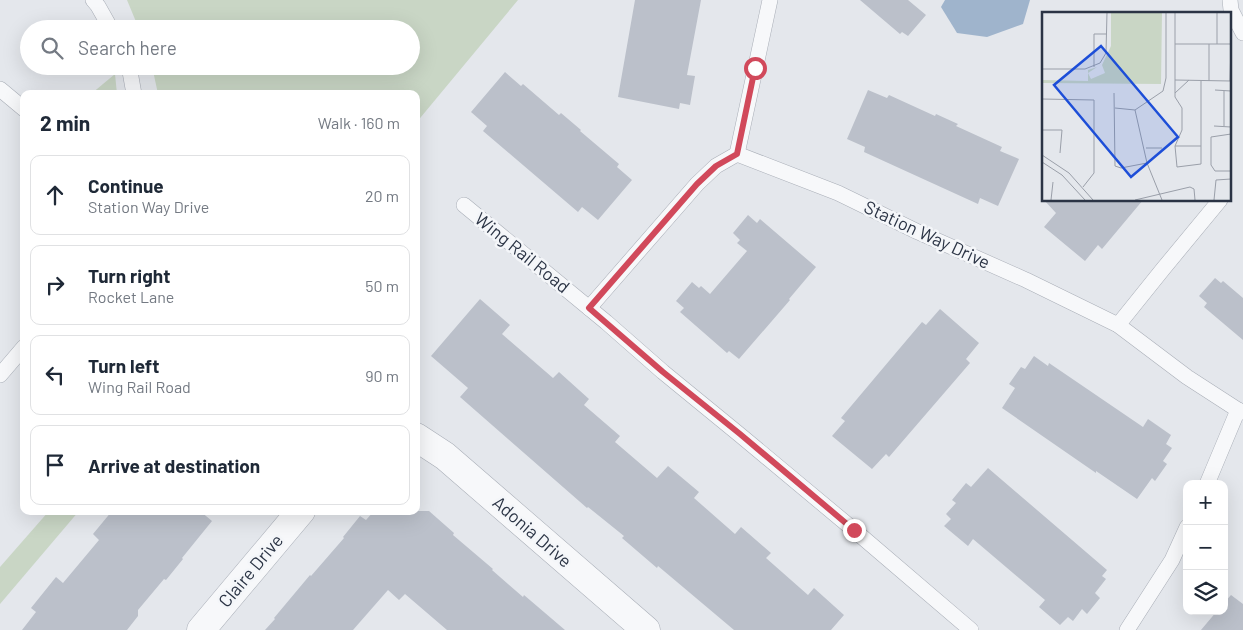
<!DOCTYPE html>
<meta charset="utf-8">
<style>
:root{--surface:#fff;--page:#f2f2f3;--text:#1f2937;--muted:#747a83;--line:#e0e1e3}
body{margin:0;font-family:Barlow,sans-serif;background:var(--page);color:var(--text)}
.controls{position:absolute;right:15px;bottom:15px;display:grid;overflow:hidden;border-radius:10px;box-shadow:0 5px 20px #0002}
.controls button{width:45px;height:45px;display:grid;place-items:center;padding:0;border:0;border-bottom:1px solid var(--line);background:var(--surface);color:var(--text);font:25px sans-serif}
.stop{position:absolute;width:15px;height:15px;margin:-11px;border:4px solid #d1495b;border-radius:50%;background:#fff}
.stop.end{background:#d1495b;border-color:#fff;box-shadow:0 1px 5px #0008}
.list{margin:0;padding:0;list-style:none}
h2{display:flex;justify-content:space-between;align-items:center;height:65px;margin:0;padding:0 20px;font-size:21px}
h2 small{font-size:16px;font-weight:400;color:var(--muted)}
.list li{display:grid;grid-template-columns:32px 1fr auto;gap:15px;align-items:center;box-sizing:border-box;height:80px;margin:0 10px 10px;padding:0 10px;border:1px solid var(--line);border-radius:10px}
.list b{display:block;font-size:19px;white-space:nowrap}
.list p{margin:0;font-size:16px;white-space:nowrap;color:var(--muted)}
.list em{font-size:16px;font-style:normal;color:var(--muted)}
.icon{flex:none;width:28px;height:28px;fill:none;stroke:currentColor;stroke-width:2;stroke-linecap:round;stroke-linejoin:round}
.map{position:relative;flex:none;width:1243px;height:630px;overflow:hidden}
.search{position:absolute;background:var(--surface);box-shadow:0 5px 20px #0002;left:20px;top:20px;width:400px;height:55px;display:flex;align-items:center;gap:12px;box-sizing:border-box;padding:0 18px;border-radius:28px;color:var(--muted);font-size:19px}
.panel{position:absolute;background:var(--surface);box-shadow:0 5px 20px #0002;left:20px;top:90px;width:400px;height:425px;border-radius:10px}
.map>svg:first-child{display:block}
.green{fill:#c9d6c5}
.water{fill:#9fb4cc}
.building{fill:#bbc0ca}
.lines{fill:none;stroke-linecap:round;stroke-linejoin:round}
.service-casing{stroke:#a9aeb7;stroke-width:16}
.minor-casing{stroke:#a9aeb7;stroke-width:29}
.service{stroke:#f7f8fa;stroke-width:15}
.minor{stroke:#f7f8fa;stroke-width:28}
.route{stroke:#d1495b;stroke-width:6}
.labels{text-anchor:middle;stroke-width:5;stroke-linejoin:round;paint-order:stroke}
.street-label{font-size:18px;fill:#2b3445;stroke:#f4f6f9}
.inset-road{fill:none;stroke:#9a9fa9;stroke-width:1}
.view{fill:#1d4ed8;fill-opacity:0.15;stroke:#1d4ed8;stroke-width:2.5}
.inset-edge{fill:none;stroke:#2b3445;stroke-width:2.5}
</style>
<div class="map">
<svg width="1243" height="630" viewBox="0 0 1243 630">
<rect width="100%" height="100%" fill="#e4e7ec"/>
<g class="green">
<path d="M 127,0 L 518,0 L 416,123 L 416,94 L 158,94 L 152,66 L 411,66 L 411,29 L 139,29 Z"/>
<path d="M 115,74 L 117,94 L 91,94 Z"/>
<path d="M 49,511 L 79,511 L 0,604 L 0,567 Z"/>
</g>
<path class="water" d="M 945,0 L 1030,0 L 1023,24 L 987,37 L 957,33 L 941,7 Z"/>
<g class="building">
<path d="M 635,0 L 701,0 L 687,75 L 695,76 L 690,105 L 680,103 L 679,109 L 618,97 Z"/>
<path d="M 860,0 L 908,0 L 926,15 L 908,36 L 902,32 L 900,34 Z"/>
<path d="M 505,72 L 521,86 L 523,84 L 559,115 L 561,113 L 581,130 L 580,131 L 619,164 L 617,167 L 632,180 L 598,220 L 582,207 L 578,212 L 483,131 L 487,126 L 471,112 Z"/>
<path d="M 868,90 L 887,98 L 889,95 L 935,116 L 936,114 L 958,124 L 956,126 L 1002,147 L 1000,151 L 1019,159 L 998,206 L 980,198 L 978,204 L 864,152 L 865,147 L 847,139 Z"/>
<path d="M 1044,200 L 1143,200 L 1102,249 L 1098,245 L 1085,261 L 1044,227 L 1056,213 Z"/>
<path d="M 748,215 L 757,223 L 760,219 L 816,267 L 789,299 L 790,300 L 739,359 L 729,351 L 727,353 L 680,312 L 684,308 L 676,301 L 692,282 L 699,288 L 701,286 L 710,294 L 747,251 L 737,243 L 740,240 L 733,233 Z"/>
<path d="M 1215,278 L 1221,283 L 1223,281 L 1243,298 L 1243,340 L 1204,307 L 1207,303 L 1199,296 Z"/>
<path d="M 480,299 L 510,325 L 502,334 L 553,378 L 559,372 L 589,399 L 584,405 L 620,436 L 615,442 L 657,478 L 668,466 L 699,492 L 694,498 L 735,534 L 741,527 L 771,553 L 766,558 L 808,595 L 814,588 L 844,615 L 831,630 L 734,630 L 658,566 L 657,568 L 622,538 L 624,536 L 588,507 L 587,508 L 460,397 L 468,388 L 431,356 Z"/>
<path d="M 940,309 L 979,343 L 966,359 L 970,363 L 889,457 L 886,454 L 872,469 L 832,436 L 845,421 L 841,418 L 889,361 L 922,322 L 926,325 Z"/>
<path d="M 1034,356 L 1048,366 L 1049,363 L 1143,427 L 1148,419 L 1171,435 L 1166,444 L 1172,448 L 1163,461 L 1167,464 L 1155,481 L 1152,478 L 1137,499 L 1096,471 L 1096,473 L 1002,408 L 1015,388 L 1009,384 L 1021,367 L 1025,369 Z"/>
<path d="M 988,468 L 1107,570 L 1102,576 L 1106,579 L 1095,593 L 1100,598 L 1087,614 L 1082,609 L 1073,621 L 1068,617 L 1060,625 L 1039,607 L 1045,600 L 973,539 L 968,546 L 944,526 L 951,519 L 946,514 L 956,503 L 952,500 L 966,483 L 971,487 Z"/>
<path d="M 112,511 L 200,511 L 212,521 L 182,558 L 183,559 L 166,580 L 164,579 L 138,610 L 138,616 L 127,630 L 22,630 L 36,612 L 31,608 L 56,577 L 63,583 L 99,540 L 93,534 Z"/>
<path d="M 374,511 L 429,511 L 454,533 L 453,535 L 493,569 L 492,570 L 523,597 L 524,595 L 565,630 L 447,630 L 405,594 L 399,600 L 388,590 L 353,630 L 265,630 L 275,619 L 274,618 L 310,575 L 311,576 L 344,538 L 343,537 L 360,516 L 366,520 Z"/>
<path d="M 1231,595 L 1243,604 L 1243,630 L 1201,630 L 1217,611 L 1224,611 L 1224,603 Z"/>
</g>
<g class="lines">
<defs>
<g id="service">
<path d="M 93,0 L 98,6 L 111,29"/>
<path d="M 1230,0 L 1231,10 L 1243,33"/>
<path d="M 129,66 L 134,94"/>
<path d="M 0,89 L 24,109"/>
<path d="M 737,154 L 838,193 L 918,232 L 1026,280 L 1118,325 L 1187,377 L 1238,410 L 1243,412"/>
<path d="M 737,154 L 770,0"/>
<path d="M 464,205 L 606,322 L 663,372 L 740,435 L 854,530 L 971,630"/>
<path d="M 589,308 L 697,184 L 716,166 L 737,154"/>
<path d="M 1118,325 L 1163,269 L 1220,200"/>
<path d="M 0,375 L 24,347"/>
<path d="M 1207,484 L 1238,410"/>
<path d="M 1127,630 L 1172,560 L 1187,527"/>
</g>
<g id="minor">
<path d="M 416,437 L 445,456 L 646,630"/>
<path d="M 201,630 L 301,511"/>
</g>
</defs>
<use href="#service" class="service-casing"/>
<use href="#minor" class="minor-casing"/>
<use href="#service" class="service"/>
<use href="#minor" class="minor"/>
</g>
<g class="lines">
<path class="route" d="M 755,68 L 737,154 L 716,166 L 697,184 L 589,308 L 663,372 L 740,434 L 854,530"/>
</g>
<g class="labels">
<g class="street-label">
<text transform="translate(927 235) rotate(25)" y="6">Station Way Drive</text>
<text transform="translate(522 253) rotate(39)" y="6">Wing Rail Road</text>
<text transform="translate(532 532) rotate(41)" y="6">Adonia Drive</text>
<text transform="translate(251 571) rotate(-50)" y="6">Claire Drive</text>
</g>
</g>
<g transform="translate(1042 12)">
<rect width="189" height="189" fill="#e4e7ec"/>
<path d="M 69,0 L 120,0 L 119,72 L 0,71 L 0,68 L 46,69 L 46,58 L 55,55 L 46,61 L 49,67 L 63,61 L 60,53 L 69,34 Z" fill="#c9d6c5"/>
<path class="inset-road" d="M 133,0 L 133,85 L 140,96 L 140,118 L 133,134 L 135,155 L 159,152 L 159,69M 175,0 L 175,32M 133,32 L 189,32M 167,32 L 167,69M 52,55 L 52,22 L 65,22M 0,57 L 43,57 L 58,51 L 64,41 L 65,0M 133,68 L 189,69M 188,69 L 189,32M 173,78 L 189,79M 72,81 L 73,154 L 79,156 L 105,151M 133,81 L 147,68M 0,87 L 52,88 L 52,161 L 41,175M 73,96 L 93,98M 93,98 L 121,79 L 124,66 L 124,0M 93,98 L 105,151 L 120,188M 172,114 L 189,115M 182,114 L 182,79M 0,118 L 20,118 L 18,141M 189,122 L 169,125 L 169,153 L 173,159 L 189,159M 133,134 L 159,134M 104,136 L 120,136M 0,143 L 27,161 L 51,188M 0,150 L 20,163 L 43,188M 9,188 L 11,170M 93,188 L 148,175 L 152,177 L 153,188M 172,188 L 174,168 L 189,167"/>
<path class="view" d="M 59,34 L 136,125 L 89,165 L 12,73 Z"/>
<rect width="189" height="189" class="inset-edge"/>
</g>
</svg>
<div class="controls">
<button>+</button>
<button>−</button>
<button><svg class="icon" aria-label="layers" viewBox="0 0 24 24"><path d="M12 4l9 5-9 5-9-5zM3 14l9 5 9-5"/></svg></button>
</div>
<div class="stop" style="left:755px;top:68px"></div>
<div class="stop end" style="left:854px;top:530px"></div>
<div class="search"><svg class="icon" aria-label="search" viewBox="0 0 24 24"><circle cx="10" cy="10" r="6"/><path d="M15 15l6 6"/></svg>Search here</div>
<section class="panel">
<h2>2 min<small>Walk · 160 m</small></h2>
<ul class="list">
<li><svg class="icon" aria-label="ahead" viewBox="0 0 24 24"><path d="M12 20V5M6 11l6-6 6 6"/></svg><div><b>Continue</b><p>Station Way Drive</p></div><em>20 m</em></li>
<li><svg class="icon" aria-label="right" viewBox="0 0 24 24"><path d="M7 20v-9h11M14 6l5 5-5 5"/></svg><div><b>Turn right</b><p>Rocket Lane</p></div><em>50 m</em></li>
<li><svg class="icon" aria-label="left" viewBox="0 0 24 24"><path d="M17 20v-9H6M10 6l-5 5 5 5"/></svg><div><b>Turn left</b><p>Wing Rail Road</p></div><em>90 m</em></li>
<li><svg class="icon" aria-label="arrive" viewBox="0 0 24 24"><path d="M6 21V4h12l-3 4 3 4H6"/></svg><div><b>Arrive at destination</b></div></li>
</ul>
</section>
</div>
